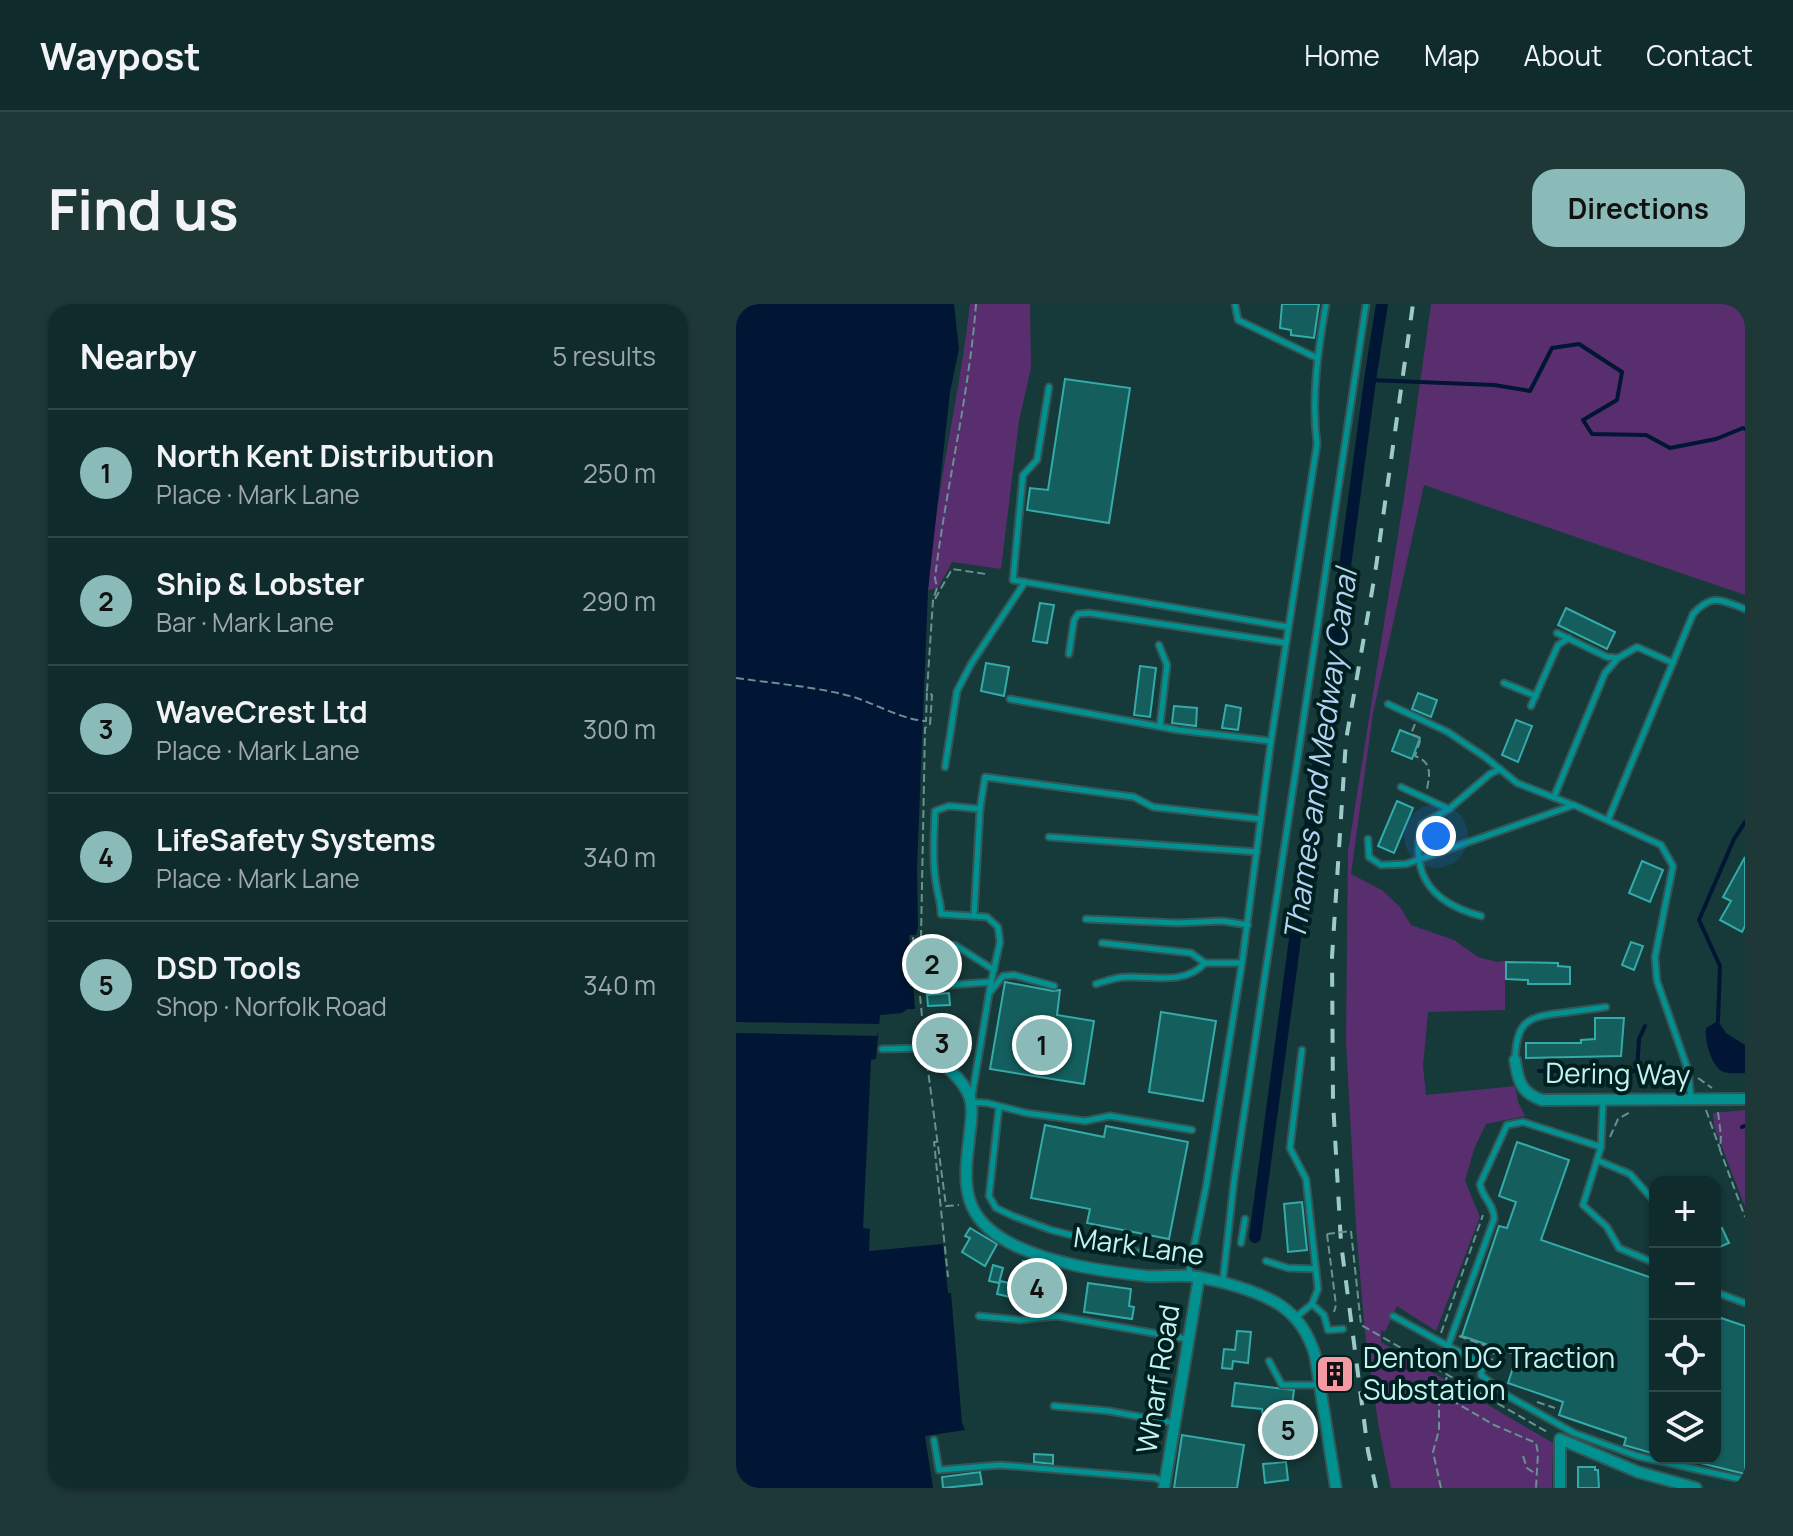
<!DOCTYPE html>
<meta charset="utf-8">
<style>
:root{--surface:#102b2b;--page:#1e3737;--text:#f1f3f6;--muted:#9ca7a9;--line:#304747;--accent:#8bbbb9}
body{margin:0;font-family:Manrope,sans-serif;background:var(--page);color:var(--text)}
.controls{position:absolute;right:24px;bottom:24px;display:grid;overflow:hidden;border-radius:16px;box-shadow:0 2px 6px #0004}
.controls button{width:72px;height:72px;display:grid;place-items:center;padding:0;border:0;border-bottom:2px solid var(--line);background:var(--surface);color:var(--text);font:40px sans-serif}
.you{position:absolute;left:700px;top:532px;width:28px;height:28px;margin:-20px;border:6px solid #fff;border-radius:50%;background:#1a73e8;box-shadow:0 0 0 12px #1a73e833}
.badge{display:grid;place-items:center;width:52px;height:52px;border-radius:50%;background:var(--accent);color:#111;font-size:26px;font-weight:700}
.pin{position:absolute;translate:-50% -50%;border:4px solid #fff;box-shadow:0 2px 8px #0006}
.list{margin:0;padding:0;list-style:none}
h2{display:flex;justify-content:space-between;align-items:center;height:104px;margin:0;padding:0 32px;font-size:34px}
h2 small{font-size:26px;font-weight:400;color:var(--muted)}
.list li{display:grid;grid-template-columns:52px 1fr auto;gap:24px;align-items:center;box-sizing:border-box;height:128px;padding:0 32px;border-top:2px solid var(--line)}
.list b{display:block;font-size:30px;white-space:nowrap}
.list p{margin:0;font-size:26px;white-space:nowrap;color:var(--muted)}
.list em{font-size:26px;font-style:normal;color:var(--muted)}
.icon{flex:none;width:44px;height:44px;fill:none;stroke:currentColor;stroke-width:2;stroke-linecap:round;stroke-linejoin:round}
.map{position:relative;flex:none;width:1009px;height:1184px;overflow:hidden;border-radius:24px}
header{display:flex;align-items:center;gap:48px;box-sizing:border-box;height:112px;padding:0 40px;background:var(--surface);border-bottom:2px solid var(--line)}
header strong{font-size:38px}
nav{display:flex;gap:44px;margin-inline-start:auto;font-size:28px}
.intro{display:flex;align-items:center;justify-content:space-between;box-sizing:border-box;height:192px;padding:0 48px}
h1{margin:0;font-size:56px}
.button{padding:20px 36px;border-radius:24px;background:var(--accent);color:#111;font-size:28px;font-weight:700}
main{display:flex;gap:48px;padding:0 48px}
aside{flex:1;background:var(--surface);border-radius:24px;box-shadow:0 2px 6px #0004}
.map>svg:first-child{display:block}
.green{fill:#592e6e}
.water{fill:#001634}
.pier{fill:#163939}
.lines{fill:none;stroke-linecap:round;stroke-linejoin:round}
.stream{stroke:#001634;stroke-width:4}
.canal{stroke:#001634;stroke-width:12}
.building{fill:#145f5e;stroke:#34aaa9;stroke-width:2}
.service-casing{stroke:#325757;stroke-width:9}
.minor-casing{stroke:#325757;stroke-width:14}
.path{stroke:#689291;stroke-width:2;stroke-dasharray:8 4;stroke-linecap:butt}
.service{stroke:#019190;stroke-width:5}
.minor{stroke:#019190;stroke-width:10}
.rail{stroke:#9ccac9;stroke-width:4;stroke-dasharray:14 14;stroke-linecap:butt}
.path-bridge{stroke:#689291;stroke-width:2;stroke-dasharray:8 4;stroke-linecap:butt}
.labels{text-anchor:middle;stroke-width:8;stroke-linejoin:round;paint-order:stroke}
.street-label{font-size:28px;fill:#c2f3f2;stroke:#002020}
.poi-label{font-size:28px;fill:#c2f3f2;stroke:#002020;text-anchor:start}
.water-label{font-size:30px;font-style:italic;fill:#b5d2f5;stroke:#002020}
</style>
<header>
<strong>Waypost</strong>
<nav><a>Home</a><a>Map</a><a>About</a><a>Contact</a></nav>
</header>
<div class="intro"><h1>Find us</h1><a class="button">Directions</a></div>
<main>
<aside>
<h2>Nearby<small>5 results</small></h2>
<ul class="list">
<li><span class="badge">1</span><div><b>North Kent Distribution</b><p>Place · Mark Lane</p></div><em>250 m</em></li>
<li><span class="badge">2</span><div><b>Ship &amp; Lobster</b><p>Bar · Mark Lane</p></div><em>290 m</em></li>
<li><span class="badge">3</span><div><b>WaveCrest Ltd</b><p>Place · Mark Lane</p></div><em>300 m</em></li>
<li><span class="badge">4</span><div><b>LifeSafety Systems</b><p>Place · Mark Lane</p></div><em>340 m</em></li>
<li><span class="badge">5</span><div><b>DSD Tools</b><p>Shop · Norfolk Road</p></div><em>340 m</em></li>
</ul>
</aside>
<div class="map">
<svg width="1009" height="1184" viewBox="0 0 1009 1184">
<rect width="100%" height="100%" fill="#163939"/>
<g class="green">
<path d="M 234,0 L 294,0 L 295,64 L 283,117 L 265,265 L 216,258 L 202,284 L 192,286 C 199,189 223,96 234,0 Z"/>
<path d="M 695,0 L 1009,0 L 1009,291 L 688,181 L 637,409 L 615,570 L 646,586 L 664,603 L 675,621 L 718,636 L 742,653 L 761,658 L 769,657 L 769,706 L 692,708 L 687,762 L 690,791 L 779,782 L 782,798 L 789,812 L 750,820 L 738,845 L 729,877 L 744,913 L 700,1027 L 661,1002 L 649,1028 L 645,1026 L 645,1038 L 817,1139 L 816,1184 L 655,1184 L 643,1125 L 629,1029 L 620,923 L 610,737 L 612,547 L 669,187 Z"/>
<path d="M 1009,806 L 1009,903 L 978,822 L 977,809 Z"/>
</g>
<g class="water">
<path d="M 0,0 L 218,0 L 223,45 L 214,88 L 192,286 L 181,563 L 182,622 L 180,631 L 173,631 L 179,705 L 171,705 L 166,709 L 144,711 L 140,755 L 135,756 L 127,924 L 134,925 L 133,947 L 207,940 L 212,989 L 215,989 L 226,1119 L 229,1126 L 189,1132 L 197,1184 L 0,1184 Z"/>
<path d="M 982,717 L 990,729 L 1009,741 L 1009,769 C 1003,769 993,770 988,768 C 976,765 968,735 970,724 Z"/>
</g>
<path class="pier" d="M 0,718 L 145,720 L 141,732 L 0,729 Z"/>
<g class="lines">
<g class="stream">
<path d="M 634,76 L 758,81 L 794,87 L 816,44 L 843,40 L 886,68 L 881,96 L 847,116 L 856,130 L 910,131 L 934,144 L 980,135 L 1007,124 L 1009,125"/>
<path d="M 982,717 L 984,662 L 963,616 L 998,535 L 1009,518"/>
<path d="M 901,766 L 903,735 L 909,722"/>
<path d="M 803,767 L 913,767"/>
<path d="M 1006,823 L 1009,822"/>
</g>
<path class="canal" d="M 519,933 L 634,76 L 646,0"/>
</g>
<g class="building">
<path d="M 546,0 L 583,0 L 578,34 L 555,31 L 555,26 L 544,24 Z"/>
<path d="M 329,75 L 394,84 L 373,219 L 291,206 L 294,184 L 312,186 Z"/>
<path d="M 304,299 L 318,301 L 311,339 L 297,337 Z"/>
<path d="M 830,304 L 879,328 L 871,345 L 822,321 Z"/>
<path d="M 250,359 L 273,363 L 268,392 L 245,387 Z"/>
<path d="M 404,362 L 420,364 L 414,413 L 398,411 Z"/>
<path d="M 682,389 L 701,396 L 695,413 L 676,405 Z"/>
<path d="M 490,401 L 505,404 L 502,426 L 486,424 Z"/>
<path d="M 438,402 L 461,404 L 460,422 L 436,419 Z"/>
<path d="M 780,416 L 796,422 L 782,458 L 766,451 Z"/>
<path d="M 664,426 L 684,434 L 676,455 L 656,447 Z"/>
<path d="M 661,497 L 677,504 L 658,549 L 642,542 Z"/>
<path d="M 1009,553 L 1009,622 L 1006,628 L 984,616 L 995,597 L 987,593 Z"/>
<path d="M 906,557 L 927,566 L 914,598 L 893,589 Z"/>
<path d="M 895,638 L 907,642 L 898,666 L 886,661 Z"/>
<path d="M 186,646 L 205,646 L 204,665 L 197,665 L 197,672 L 188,673 Z"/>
<path d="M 770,658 L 822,659 L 822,662 L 834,663 L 834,680 L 792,680 L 792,676 L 770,675 Z"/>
<path d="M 269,678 L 317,687 L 324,686 L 321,711 L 358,717 L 348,780 L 254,765 Z"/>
<path d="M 213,689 L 214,701 L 192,702 L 191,691 Z"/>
<path d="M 425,708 L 480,717 L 467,797 L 413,788 Z"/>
<path d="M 859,714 L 888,714 L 885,752 L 790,754 L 790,739 L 845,739 L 845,736 L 859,735 Z"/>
<path d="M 202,725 L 220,742 L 211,752 L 192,736 Z"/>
<path d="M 309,821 L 368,833 L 370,822 L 452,838 L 433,935 L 351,919 L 354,905 L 295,894 Z"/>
<path d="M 781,838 L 833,856 L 805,936 L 919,975 L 919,1150 L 888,1141 L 890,1134 L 823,1111 L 827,1098 L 772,1079 L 781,1051 L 726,1032 L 763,922 L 771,924 L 780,898 L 763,892 Z"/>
<path d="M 566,898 L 571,946 L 552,948 L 548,900 Z"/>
<path d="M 234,924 L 261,940 L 249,962 L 226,948 L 234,934 L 229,932 Z"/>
<path d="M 986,924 L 993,939 L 979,945 L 979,927 Z"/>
<path d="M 287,957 L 296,959 L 292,974 L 326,983 L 321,1004 L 261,990 L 264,977 L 282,981 Z"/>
<path d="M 257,961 L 267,964 L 263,979 L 253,977 Z"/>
<path d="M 352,979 L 395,985 L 393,1002 L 398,1003 L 396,1015 L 348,1008 Z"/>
<path d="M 979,1012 L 1009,1022 L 1009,1170 L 952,1156 L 979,1154 Z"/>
<path d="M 501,1027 L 515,1028 L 512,1059 L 497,1057 L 496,1065 L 486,1064 L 488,1045 L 499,1046 Z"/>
<path d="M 602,1059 L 605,1080 L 595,1081 L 593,1060 Z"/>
<path d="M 499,1079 L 558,1086 L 554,1116 L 573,1113 L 575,1132 L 530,1138 L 526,1105 L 496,1102 Z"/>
<path d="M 446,1131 L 508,1141 L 501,1184 L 438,1184 Z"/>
<path d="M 298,1150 L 317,1151 L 317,1160 L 298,1158 Z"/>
<path d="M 550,1158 L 552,1176 L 529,1179 L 527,1160 Z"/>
<path d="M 842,1163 L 859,1163 L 859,1166 L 862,1166 L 863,1184 L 842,1184 Z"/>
<path d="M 244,1168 L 246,1180 L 207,1184 L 206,1173 Z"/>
</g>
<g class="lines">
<defs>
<g id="service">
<path d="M 499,0 L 502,16 L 581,54"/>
<path d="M 313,83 L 301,156 L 287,171 L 277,276 L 552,323"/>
<path d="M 821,329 L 871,353 L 881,354"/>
<path d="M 423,341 L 431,361 L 424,421"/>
<path d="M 333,350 L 338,316 L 342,310 L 353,309 L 550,339"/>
<path d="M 768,379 L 800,392"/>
<path d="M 274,395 L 442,426 L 535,437"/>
<path d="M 652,400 L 712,428 L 749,453 L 781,479 L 837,501"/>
<path d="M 795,402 L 822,341 L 833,334"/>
<path d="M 209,463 L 221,387 L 235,360 L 289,278"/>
<path d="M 665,483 L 713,505 L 754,470 L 764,465"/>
<path d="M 818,493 L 869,369 L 882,354 L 901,343 L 937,359"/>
<path d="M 244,505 L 213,502 L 199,507 C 198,532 196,560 201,585 C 203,595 205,600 205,610 L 251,613 L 262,623 L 264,638 L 255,678"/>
<path d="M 713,505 L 686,520 C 673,571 696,599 745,612"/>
<path d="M 872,516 L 957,310 C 976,289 985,296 1009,305"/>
<path d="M 313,533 L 521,548"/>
<path d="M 632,535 L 633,553 L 645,561 L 670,560 L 838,501 L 925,541 L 937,562 L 919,653 L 921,677 L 952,766 L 955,795"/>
<path d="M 238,612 L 244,505 L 249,473 L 398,493 L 417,503 L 525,515"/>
<path d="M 350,615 L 442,619 L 486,617 L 512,621"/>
<path d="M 366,639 L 455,649 L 469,659"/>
<path d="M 191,640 L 219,641 L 258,666"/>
<path d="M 360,680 C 370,677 380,673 391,673 C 418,672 449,681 469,659 L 506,659"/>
<path d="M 185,683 L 255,678 L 235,798 L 251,799 L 290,809 L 349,817 L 374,812 L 456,826"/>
<path d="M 255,687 L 267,672 L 278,671 L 318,682"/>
<path d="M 146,745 L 189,744"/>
<path d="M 779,755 C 781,718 790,713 825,709 C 840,707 855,705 870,703"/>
<path d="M 867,797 L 865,843 L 847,901 L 871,923 L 883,944 L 919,959"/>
<path d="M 263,803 L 253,892 L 260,904 L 277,912 L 315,926 L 418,952"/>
<path d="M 865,843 L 787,818 L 771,821 L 744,880 C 746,893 759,902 758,915 L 712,1042 L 747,1060 L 745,1071 L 772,1092 L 838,1129 L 901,1152 L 1009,1176"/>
<path d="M 861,856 L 894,870 L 919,898"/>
<path d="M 505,939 L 509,915"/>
<path d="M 530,957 L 552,964 L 580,965"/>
<path d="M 452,972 L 470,883 L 506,659 L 535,437 L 581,140 C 575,93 582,47 590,0"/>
<path d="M 487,976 L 498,877 L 630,0"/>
<path d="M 979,988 L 1009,999"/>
<path d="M 576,1000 L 588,1011 L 592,1026 L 607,1025"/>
<path d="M 243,1012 L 284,1016 L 321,1012 L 451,1035"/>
<path d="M 657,1012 L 712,1042"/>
<path d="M 560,1013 L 576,1000 L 582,985 L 570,875 L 554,844 L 566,746"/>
<path d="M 533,1057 L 546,1081 L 583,1081"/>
<path d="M 318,1102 L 373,1107 L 438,1119"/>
<path d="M 198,1136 L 203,1166 L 264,1161 L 419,1174 L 428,1178"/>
</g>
<g id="minor">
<path d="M 189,744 C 204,758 232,777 235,799 C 237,811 234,824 233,836 C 227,884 227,914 274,939 C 314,960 366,967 410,972 C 424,973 439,971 453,972 C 465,973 477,976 489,979 C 533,991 565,1004 579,1051 L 600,1184"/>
<path d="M 779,756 C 782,777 785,789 806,796 L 1009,795"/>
<path d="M 428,1184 L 463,973"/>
<path d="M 824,1184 L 824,1135 L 902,1168 L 960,1184"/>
</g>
</defs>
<use href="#service" class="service-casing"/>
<use href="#minor" class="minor-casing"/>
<g class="path">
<path d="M 199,295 L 216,265 L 250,270"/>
<path d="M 0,374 C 35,379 72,382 106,390 C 135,396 161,415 190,417 L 191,387"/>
<path d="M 679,420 L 675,430 L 685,434 L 679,452 C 696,458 694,470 691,485"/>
<path d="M 177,633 L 179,674"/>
<path d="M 185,634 L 189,424 L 194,421 L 196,391 L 191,387 L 197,296 L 201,284 L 199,274 C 210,183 233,92 240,0"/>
<path d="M 185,648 L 186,674"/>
<path d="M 179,657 L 182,657 L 182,663 L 187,662"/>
<path d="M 184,692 L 188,733"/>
<path d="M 191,759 L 210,902 L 223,901"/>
<path d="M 962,774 L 976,784"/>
<path d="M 970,806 L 984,845"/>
<path d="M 982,808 L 985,832 L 984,846 L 1009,913"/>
<path d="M 874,833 L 882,815 L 896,807"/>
<path d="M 201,838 L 198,838 L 212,973"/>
<path d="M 615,927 L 625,1021 L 813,1129"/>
<path d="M 591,930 L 600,1001 L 598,1008"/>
<path d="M 705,1029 L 747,911"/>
<path d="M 723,1032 L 759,1045 L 756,1056"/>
<path d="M 705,1090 L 758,1121 L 800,1139 L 802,1149 L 800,1184"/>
<path d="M 801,1098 L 819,1104"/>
<path d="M 787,1152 L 791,1164 L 800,1170"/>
<path d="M 705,1184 L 697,1148 L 703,1126 L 703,1094 L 711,1073"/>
</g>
<use href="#service" class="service"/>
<use href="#minor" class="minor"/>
<path class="rail" d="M 640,1184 L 632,1147 L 605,939 L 597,797 L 596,653 L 610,436 L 639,270 L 677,0"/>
<path class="path-bridge" d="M 591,930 L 615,927"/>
</g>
<defs>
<symbol id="building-square" viewBox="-11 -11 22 22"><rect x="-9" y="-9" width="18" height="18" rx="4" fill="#f49aa3" stroke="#002020"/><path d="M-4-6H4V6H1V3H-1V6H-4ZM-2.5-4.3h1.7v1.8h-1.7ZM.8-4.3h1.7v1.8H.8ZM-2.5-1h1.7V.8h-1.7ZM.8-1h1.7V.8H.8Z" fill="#111"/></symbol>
</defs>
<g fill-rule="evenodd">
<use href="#building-square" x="577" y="1048" width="44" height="44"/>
</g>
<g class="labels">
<g class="street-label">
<text transform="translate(882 770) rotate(1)" y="10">Dering Way</text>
<text transform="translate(403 942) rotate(8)" y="10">Mark Lane</text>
<text transform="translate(422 1075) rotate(-81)" y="10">Wharf Road</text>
</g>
<g class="poi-label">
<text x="627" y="1064">Denton DC Traction<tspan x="627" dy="32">Substation</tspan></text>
</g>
<g class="water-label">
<text transform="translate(585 451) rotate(-82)" y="10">Thames and Medway Canal</text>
</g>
</g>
</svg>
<div class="controls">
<button>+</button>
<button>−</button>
<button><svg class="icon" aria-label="locate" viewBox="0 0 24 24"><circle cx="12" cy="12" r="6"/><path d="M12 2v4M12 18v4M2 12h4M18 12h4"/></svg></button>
<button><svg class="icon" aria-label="layers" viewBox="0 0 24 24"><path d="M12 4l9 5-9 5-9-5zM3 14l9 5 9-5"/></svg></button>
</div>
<div class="you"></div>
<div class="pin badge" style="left:306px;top:741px">1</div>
<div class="pin badge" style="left:196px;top:660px">2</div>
<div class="pin badge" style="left:206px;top:739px">3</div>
<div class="pin badge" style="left:301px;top:984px">4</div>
<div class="pin badge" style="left:552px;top:1126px">5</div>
</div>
</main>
